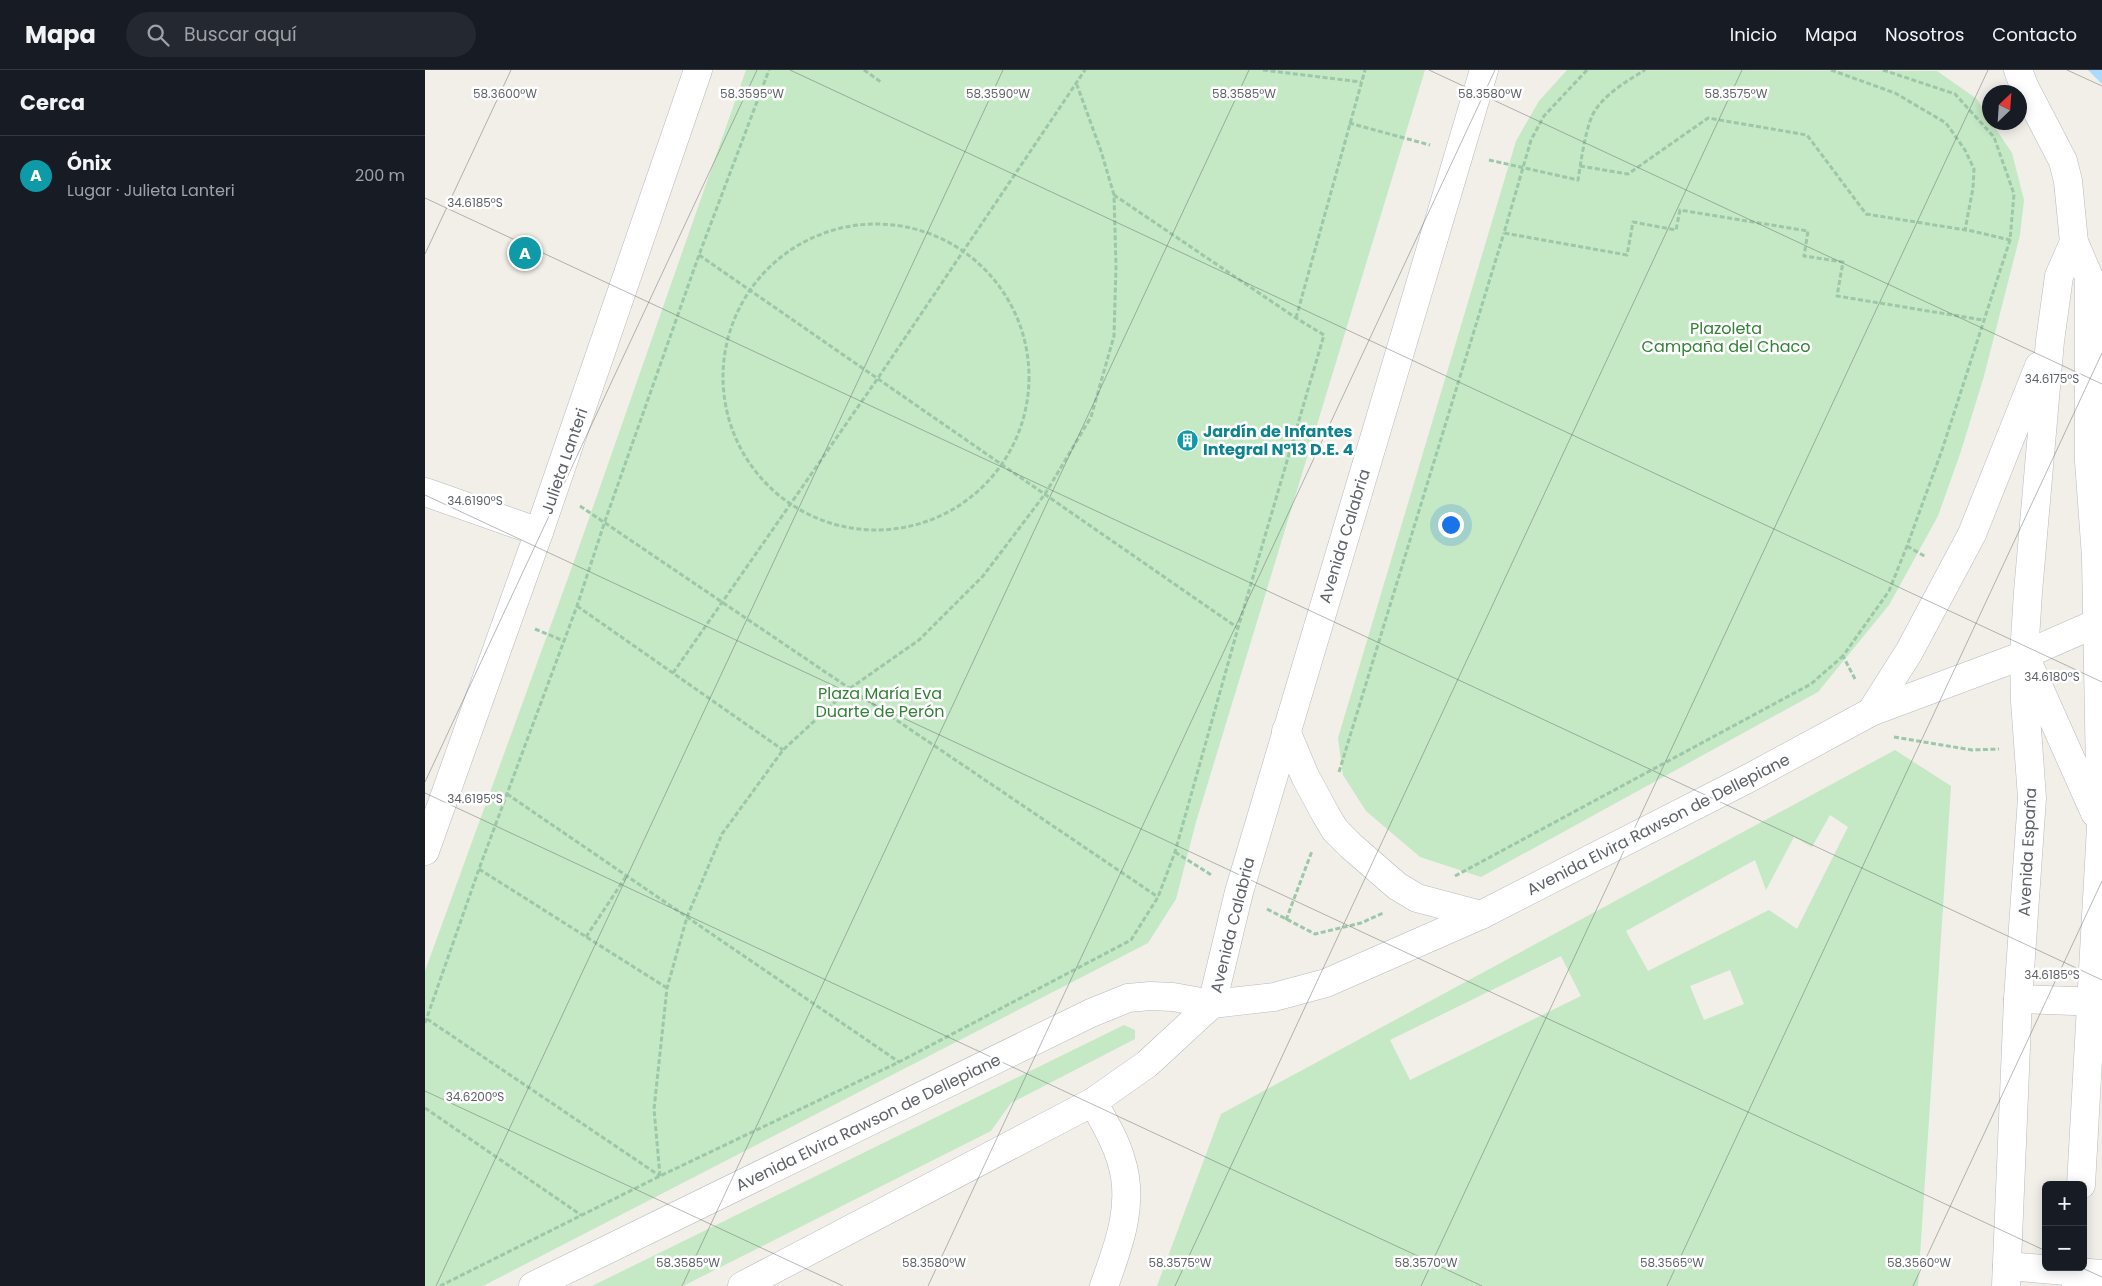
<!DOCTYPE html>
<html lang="es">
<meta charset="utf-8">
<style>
:root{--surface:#171b24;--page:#242831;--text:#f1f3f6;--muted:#9ea1a6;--line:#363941;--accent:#0f766e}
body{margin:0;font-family:Poppins,sans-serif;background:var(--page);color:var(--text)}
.controls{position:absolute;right:15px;bottom:15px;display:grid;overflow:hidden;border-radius:8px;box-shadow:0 2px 12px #0003}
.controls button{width:45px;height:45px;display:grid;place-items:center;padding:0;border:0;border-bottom:1px solid var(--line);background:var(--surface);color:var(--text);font:25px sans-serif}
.compass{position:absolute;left:1557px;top:15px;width:45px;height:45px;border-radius:50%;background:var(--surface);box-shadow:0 2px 12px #0003;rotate:25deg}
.you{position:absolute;left:1025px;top:454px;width:18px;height:18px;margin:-12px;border:4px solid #fff;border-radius:50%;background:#1a73e8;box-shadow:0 0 0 8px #1a73e833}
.badge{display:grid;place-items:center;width:32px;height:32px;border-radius:50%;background:var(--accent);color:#fff;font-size:16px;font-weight:700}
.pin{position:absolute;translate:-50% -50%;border:2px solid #fff;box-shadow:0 1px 5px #0006}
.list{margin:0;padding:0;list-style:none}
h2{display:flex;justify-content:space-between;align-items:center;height:65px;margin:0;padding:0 20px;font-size:21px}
h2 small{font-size:16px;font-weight:400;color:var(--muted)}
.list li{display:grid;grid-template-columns:32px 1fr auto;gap:15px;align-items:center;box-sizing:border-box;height:80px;padding:0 20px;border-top:1px solid var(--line)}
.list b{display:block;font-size:19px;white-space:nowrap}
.list p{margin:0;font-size:16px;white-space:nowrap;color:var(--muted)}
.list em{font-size:16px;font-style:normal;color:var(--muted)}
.icon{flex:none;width:28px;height:28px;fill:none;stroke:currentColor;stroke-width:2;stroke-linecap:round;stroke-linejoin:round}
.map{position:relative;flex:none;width:1677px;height:1216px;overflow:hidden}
header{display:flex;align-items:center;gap:30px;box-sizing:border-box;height:70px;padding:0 25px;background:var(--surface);border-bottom:1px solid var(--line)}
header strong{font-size:24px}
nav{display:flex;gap:28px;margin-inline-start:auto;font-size:18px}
.search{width:350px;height:45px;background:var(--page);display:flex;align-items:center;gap:12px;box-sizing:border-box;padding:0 18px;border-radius:28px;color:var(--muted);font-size:19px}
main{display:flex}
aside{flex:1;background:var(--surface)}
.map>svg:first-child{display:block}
.green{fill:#c5e8c5;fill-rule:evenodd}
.water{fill:#aadaff}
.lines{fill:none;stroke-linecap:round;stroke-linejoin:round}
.minor-casing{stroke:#b5b8bc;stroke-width:29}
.tertiary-casing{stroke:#b5b8bc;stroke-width:29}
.secondary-casing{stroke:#b6babf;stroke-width:29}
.path{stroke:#9cc7a9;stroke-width:3;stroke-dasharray:5 2.5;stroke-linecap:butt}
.minor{stroke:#fff;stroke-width:28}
.tertiary{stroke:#fff;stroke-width:28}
.secondary{stroke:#fff;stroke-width:28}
.ticks{fill:none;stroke:#5f6368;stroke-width:1;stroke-opacity:0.45}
.labels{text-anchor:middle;stroke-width:5;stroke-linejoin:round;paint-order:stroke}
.park-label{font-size:16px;fill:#348238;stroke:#fff}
.culture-label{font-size:16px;font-weight:bold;fill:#0d838f;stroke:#fff;text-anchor:start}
.street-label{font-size:16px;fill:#5f6368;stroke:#fff}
.ticks-label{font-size:12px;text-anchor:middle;fill:#5f6368;stroke:#fff;stroke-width:5;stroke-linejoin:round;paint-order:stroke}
</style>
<header>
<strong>Mapa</strong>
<div class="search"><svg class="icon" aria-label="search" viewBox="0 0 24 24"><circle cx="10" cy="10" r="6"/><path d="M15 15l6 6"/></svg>Buscar aquí</div>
<nav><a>Inicio</a><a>Mapa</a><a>Nosotros</a><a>Contacto</a></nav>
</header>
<main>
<aside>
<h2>Cerca<small></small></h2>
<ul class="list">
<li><span class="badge" style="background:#0f9aa8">A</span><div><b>Ónix</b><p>Lugar · Julieta Lanteri</p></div><em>200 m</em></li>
</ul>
</aside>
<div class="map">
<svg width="1677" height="1216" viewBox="0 0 1677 1216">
<rect width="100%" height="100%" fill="#f1efe8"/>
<g class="green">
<path d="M 321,0 L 1000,0 L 771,752 L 751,829 L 723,873 L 58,1216 L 0,1216 L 0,901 L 147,497 Z"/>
<path d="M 1142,0 L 1512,1 L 1552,29 L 1564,49 L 1564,52 L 1567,53 L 1587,83 L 1599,130 L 1595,165 L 1559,306 L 1536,381 L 1513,446 L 1464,535 L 1393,622 L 1056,807 L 995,787 L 941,741 L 918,705 L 913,668 L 1091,71 L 1114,31 Z"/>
<path d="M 1470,680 L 1526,716 L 1493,1216 L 732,1216 L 796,1044 ZM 1405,745 L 1423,757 L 1372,859 L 1344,840 L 1223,901 L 1201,861 L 1330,790 L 1341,820 L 1369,767 L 1387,777 ZM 1136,886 L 1156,926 L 985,1010 L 965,970 ZM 1305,900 L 1319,934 L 1279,950 L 1265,916 Z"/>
<path d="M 699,955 L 710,960 L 710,969 L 586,1033 L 566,1061 L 258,1216 L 167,1216 Z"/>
</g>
<path class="water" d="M 1663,0 L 1677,0 L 1677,14 Z"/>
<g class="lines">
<defs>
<g id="minor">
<path d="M 0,422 L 114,462"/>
<path d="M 1593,929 L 1677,932"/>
<path d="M 668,1032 C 678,1050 690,1069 696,1090 C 710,1133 694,1175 679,1216"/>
<path d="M 1582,1196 L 1677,1204"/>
</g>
<path id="tertiary" d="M 0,781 L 114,462 L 273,0"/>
<g id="secondary">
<path d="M 1593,0 L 1599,16 L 1638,91 L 1643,111 L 1649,172 L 1664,207 L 1664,391 L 1671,487 L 1676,757 L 1656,1115"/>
<path d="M 1603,593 L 1670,743"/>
<path d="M 1446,642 L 1484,582 L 1547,464 L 1614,296"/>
<path d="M 861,661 L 880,706 L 901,745 L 910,760 L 926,776 L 972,816 L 992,828 L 1056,845"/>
<path d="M 787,934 L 814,822 L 1059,0"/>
<path d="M 108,1216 L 666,943 L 703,928 L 725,926 L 748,927 L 787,934 L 849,927 L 901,913 L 1056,845 L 1326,707 L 1446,642 L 1599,585 L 1672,553"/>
<path d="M 317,1216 L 668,1032 L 722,994 L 787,934"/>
<path d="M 1581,1216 L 1593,929 L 1607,728 L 1600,631 L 1599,585 L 1603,522 L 1625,271 L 1634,206 L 1649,172"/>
<path d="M 1651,1216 L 1651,1197"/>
</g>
</defs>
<use href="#minor" class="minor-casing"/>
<use href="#tertiary" class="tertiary-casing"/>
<use href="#secondary" class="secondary-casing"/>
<g class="path">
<path d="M 439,0 L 456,12"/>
<path d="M 838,0 L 936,12"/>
<path d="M 1162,0 L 1119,46 L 1106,70 L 1079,163 L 1202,185 L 1208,152 L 1251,160 L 1255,140 L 1383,161 L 1379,186 L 1418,192 L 1412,226 L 1558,250"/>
<path d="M 1406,0 L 1470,23 L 1521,53 L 1540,80 L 1549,99 L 1548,118 L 1540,160"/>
<path d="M 924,53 L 1005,75"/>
<path d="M 1064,90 L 1153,110 C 1156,92 1161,52 1171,39 C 1183,22 1202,11 1220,0"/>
<path d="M 1155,96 L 1203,104 L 1283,48 L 1382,65 L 1441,144 L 1547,161 L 1585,170"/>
<circle cx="451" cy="307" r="153"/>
<path d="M 274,185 L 813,558"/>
<path d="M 871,248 L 940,0"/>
<path d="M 155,436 L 733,827"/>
<path d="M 1482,476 L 1501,487"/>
<path d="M 152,536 L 358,680"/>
<path d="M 110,559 L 139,571"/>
<path d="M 248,603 L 453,308 L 660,0"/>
<path d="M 1430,609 L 1418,586 L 1464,521 L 1482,476 L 1517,380 L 1585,170 L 1589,124 L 1569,67 L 1530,24 L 1458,0"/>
<path d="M 1469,667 L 1547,680 L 1574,679"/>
<path d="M 914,702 L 1079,163"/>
<path d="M 82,724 L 474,992"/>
<path d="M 750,782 L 788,806"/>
<path d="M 54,799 L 242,918"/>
<path d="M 1030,806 L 1386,614 L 1418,586"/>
<path d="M 842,839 L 890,864 L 936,853 L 958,843"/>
<path d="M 861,850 L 887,781"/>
<path d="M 161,867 L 202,805"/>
<path d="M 2,949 L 235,1106"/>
<path d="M 0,953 L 54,799 L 152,536 L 180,451 L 274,185 L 344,0"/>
<path d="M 0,1038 L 156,1145"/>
<path d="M 235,1106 L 229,1039 L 242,918 L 262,847 L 297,764 L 358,680 L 424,619 L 494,570 L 558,506 L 620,424 L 666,347 L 689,266 L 691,196 L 689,125 L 676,81 L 652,15"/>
<path d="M 15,1216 L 235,1106 L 474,992 L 706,870 L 733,827 L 750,782 L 813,558 L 899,265 L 871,248 L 689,125"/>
</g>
<use href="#minor" class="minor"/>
<use href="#tertiary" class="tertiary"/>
<use href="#secondary" class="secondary"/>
</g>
<path class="ticks" d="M 365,0 L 1677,612M 1004,0 L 1677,314M 1642,0 L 1677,16M 0,128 L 1677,910M 0,184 L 86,0M 0,425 L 1621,1181M 0,712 L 332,0M 0,723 L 1057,1216M 0,1021 L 418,1216M 1655,1197 L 1677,1207M 11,1216 L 578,0M 257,1216 L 824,0M 503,1216 L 1070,0M 750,1216 L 1317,0M 996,1216 L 1563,0M 1242,1216 L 1677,283M 1488,1216 L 1677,811"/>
<defs>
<symbol id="building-disc" viewBox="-11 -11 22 22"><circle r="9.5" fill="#0f9aa8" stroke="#fff"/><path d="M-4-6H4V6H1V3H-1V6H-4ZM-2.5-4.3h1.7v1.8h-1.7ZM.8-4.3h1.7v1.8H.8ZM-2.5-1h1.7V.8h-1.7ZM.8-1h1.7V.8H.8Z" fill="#fff"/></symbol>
</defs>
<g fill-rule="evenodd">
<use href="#building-disc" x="750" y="358" width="25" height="25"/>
</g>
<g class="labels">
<g class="park-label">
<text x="1301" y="264">Plazoleta<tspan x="1301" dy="18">Campaña del Chaco</tspan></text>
<text x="455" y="629">Plaza María Eva<tspan x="455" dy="18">Duarte de Perón</tspan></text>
</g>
<g class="culture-label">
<text x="778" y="367">Jardín de Infantes<tspan x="778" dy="18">Integral N°13 D.E. 4</tspan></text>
</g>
<g class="street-label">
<text transform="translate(139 391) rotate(-71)" y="6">Julieta Lanteri</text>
<text transform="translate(919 466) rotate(-73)" y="6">Avenida Calabria</text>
<text transform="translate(1233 754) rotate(-27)" y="6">Avenida Elvira Rawson de Dellepiane</text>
<text transform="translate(1602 782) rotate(-87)" y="6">Avenida España</text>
<text transform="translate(807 855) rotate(-76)" y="6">Avenida Calabria</text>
<text transform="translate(443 1052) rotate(-26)" y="6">Avenida Elvira Rawson de Dellepiane</text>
</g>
</g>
<g class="ticks-label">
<text x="80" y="28">58.3600°W</text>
<text x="327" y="28">58.3595°W</text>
<text x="573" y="28">58.3590°W</text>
<text x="819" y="28">58.3585°W</text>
<text x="1065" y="28">58.3580°W</text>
<text x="1311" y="28">58.3575°W</text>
<text x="50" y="137">34.6185°S</text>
<text x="1627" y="313">34.6175°S</text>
<text x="50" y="435">34.6190°S</text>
<text x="1627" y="611">34.6180°S</text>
<text x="50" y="733">34.6195°S</text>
<text x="1627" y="909">34.6185°S</text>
<text x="50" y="1031">34.6200°S</text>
<text x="263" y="1197">58.3585°W</text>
<text x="509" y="1197">58.3580°W</text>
<text x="755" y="1197">58.3575°W</text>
<text x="1001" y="1197">58.3570°W</text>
<text x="1494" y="1197">58.3560°W</text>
<text x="1247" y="1197">58.3565°W</text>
</g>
</svg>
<div class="controls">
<button>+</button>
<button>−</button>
</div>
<svg class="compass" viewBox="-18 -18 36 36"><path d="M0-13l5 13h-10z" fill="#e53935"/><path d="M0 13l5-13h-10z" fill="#9ea1a6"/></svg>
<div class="you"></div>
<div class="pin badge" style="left:100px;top:183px;background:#0f9aa8">A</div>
</div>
</main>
